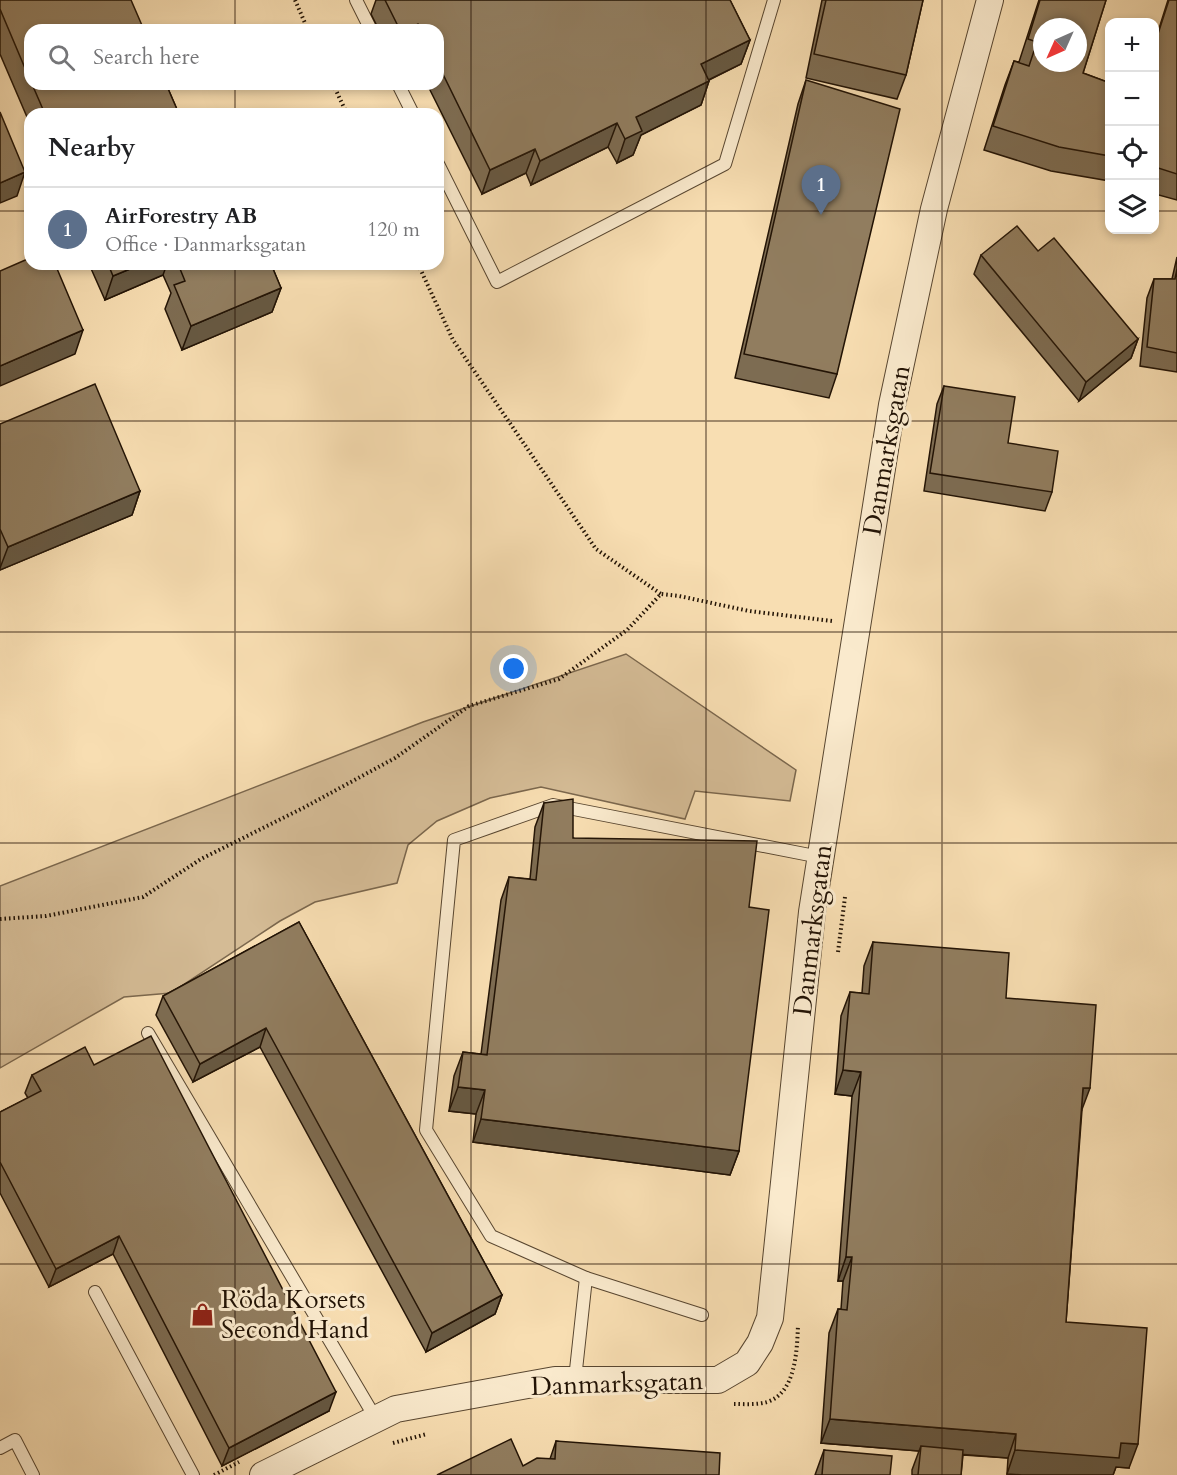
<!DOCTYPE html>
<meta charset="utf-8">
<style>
:root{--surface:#fff;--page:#f2f2f2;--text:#202124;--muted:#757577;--line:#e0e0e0;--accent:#1a73e8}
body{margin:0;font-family:Cardo,serif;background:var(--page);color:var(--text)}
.controls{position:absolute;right:18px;top:18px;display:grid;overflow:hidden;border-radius:12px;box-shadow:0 3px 9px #0003}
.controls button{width:54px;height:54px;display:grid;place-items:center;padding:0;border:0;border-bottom:2px solid var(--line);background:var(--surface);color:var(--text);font:30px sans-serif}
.compass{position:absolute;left:1033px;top:18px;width:54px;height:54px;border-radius:50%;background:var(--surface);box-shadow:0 3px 9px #0003;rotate:225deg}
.you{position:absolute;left:514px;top:669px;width:21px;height:21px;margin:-15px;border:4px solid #fff;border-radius:50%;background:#1a73e8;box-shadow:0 0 0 9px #1a73e833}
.badge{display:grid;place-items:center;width:39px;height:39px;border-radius:50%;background:var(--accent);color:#fff;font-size:20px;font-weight:700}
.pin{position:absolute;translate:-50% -50px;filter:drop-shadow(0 2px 3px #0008)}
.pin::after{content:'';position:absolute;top:32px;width:21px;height:18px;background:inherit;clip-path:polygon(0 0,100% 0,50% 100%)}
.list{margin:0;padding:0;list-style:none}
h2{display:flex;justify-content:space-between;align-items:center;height:78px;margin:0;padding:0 24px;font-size:26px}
h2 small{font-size:20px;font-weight:400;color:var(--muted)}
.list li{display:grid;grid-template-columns:39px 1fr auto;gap:18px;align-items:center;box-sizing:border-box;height:84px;padding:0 24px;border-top:2px solid var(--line)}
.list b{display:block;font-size:22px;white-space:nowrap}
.list p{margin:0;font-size:20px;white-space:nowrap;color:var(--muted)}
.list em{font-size:20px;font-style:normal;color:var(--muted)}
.icon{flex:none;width:33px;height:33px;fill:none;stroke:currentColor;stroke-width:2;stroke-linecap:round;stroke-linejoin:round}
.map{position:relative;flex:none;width:1177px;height:1475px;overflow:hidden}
.search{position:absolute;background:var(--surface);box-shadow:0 3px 9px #0003;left:24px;top:24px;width:420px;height:66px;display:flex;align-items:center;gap:15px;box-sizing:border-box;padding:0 21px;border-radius:18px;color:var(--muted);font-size:22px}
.panel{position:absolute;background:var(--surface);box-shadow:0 3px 9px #0003;left:24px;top:108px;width:420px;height:162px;border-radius:18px}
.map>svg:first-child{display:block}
.green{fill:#d4bb95;stroke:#7b674d;stroke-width:1.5}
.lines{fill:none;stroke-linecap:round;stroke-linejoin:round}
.lane-casing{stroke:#584630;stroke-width:14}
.street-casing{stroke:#584630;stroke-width:28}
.path{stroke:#221305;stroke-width:4;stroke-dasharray:1.5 3;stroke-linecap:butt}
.lane{stroke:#faeacd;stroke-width:12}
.street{stroke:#faeacd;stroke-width:26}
.wall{fill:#7d6c52;stroke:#221305;stroke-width:1.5}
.shaded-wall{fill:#665842;stroke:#221305;stroke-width:1.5}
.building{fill:#917d5f;stroke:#221305;stroke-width:1.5;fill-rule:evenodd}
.grid{fill:none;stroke:#221305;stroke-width:1.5;stroke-opacity:0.55}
.labels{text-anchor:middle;stroke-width:6;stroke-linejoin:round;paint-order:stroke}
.street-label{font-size:26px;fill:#221305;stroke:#faeacd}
.poi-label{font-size:26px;fill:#221305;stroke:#faeacd;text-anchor:start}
</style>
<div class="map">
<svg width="1177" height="1475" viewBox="0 0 1177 1475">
<rect width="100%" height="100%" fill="#f8deb2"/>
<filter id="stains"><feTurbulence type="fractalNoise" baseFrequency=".00333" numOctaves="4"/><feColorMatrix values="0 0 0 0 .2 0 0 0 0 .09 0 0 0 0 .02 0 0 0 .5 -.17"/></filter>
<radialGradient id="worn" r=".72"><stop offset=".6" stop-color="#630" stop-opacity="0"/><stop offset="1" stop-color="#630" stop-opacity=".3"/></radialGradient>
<path class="green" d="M 626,654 L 796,770 L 790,801 L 695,791 L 685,819 L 541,787 L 490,798 L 437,821 L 408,845 L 397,883 L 315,902 L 280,921 L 171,993 L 124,997 L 0,1068 L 0,886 L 423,722 Z"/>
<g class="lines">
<defs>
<g id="lane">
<path d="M 356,0 L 371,30"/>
<path d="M 398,84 L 413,114"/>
<path d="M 438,164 L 497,282 L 725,164 L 774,0"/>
<path d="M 148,1033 L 376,1419"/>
<path d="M 95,1292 L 193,1475"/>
<path d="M 702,1315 L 586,1278 L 491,1236 L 426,1130 L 454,840 L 553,805 L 820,857"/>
<path d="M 575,1379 L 586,1278"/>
<path d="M 0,1448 L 15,1440 L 33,1475"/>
</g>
<path id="street" d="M 263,1475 L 396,1409 L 555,1380 L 718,1380 L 747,1363 L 760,1343 L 770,1318 L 812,912 L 892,405 L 934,209 L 990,0"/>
</defs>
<use href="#lane" class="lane-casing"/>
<use href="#street" class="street-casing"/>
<g class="path">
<path d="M 295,0 L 308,30"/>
<path d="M 333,84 L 347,114"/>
<path d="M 418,264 L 453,340 L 596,549 L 661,594"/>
<path d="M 0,919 L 46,916 L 143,897 L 201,859 L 305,807 L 395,758 L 469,706 L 559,679 L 627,630 L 661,594 L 679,596 L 749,611 L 832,621"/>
<path d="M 838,952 L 845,897"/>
<path d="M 734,1404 C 745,1404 757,1405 767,1402 C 796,1393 797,1350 798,1325"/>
<path d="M 393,1443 L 427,1434"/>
<path d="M 214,1475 L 239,1462"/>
</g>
<use href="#lane" class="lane"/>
<use href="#street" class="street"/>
</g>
<g class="wall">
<path d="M 0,0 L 30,30 L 30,84 L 166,84 L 179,114 L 30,114 L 30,124 L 0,54 Z"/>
<path d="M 376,0 L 730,0 L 750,40 L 741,64 L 709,80 L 709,81 L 701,105 L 641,135 L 633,155 L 617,163 L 608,147 L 531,185 L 526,173 L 482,194 L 427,84 L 438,84 L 438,30 L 379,30 L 371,14 Z"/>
<path d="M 822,0 L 923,0 L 906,75 L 897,99 L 806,78 Z"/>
<path d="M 1039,0 L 1106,0 L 1083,73 L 1110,83 L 1110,181 L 1051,171 L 984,150 L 1005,85 L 1014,61 L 1019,62 Z"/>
<path d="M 1168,0 L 1177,0 L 1177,200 L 1155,194 L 1155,41 Z"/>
<path d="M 806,80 L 837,374 L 829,398 L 735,378 L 798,104 Z"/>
<path d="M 1038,251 L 1138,339 L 1131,358 L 1079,401 L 974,274 L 981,255 Z"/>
<path d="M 1177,257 L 1177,372 L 1140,366 L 1147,298 L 1154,279 L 1172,279 Z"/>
<path d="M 89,264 L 271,264 L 281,288 L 272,312 L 182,350 L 165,309 L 171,293 L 163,275 L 105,300 Z"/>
<path d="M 944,386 L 1008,443 L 1052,492 L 1045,511 L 924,491 L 937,404 Z"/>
<path d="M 0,424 L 140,491 L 132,515 L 0,570 Z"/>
<path d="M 544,803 L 573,838 L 749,907 L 739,1151 L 730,1175 L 473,1142 L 476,1114 L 449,1111 L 454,1076 L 463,1052 L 481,1054 L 501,900 L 509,877 L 530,879 L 535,827 Z"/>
<path d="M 299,922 L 502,1295 L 495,1314 L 426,1352 L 260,1047 L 193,1082 L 156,1015 L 163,996 Z"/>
<path d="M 873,942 L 1006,998 L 1082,1110 L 1066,1322 L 1129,1468 L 1116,1467 L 1113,1475 L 1022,1475 L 1007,1474 L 1008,1458 L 963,1455 L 961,1475 L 912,1475 L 912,1470 L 919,1451 L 821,1443 L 829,1333 L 838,1309 L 841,1309 L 843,1281 L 838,1281 L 852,1096 L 835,1094 L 841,1016 L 850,992 L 862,993 L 864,966 Z"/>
<path d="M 94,1065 L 329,1411 L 222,1466 L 113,1254 L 49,1287 L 0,1193 L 0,1112 L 28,1098 L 25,1093 L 32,1075 Z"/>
<path d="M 556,1441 L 719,1475 L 523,1466 L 550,1459 Z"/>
<path d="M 824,1450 L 890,1475 L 815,1475 Z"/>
</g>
<g class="shaded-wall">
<path d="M 418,24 L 416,30 L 407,30 Z"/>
<path d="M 750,40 L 741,64 L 692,88 L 701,64 Z"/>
<path d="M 709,81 L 701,105 L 641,135 L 633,155 L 617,163 L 625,139 L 636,117 Z"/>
<path d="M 617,123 L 608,147 L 531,185 L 540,161 Z"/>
<path d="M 535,149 L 526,173 L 482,194 L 490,170 Z"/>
<path d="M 25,172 L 17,196 L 0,203 L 0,183 Z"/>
<path d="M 142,264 L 167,264 L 163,275 L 105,300 L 113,276 Z"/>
<path d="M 281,288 L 272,312 L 182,350 L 191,326 Z"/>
<path d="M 83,330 L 75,354 L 0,386 L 0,366 Z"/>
<path d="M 1138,339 L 1131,358 L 1079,401 L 1086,382 Z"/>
<path d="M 140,491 L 132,515 L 0,570 L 0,568 L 8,547 Z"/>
<path d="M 266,1028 L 260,1047 L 193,1082 L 200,1064 Z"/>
<path d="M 843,1070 L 861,1072 L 852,1096 L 835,1094 Z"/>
<path d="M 458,1087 L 485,1090 L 476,1114 L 449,1111 Z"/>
<path d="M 1083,1088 L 1090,1088 L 1081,1112 Z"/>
<path d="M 481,1119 L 739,1151 L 730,1175 L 473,1142 Z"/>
<path d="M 119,1236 L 113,1254 L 49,1287 L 56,1269 Z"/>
<path d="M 846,1257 L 852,1257 L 843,1281 L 838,1281 Z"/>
<path d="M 502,1295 L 495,1314 L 426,1352 L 432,1333 Z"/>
<path d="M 336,1392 L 329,1411 L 222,1466 L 229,1448 Z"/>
<path d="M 830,1419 L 1016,1434 L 1008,1458 L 920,1451 L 921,1446 L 919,1451 L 821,1443 Z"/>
<path d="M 1121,1443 L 1138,1444 L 1129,1468 L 1116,1467 L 1113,1475 L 1022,1475 L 1007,1474 L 1015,1450 Z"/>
</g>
<g class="building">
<path d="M 0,0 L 131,0 L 144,30 L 30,30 L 30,80 L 0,9 Z"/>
<path d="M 385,0 L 730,0 L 750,40 L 701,64 L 709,81 L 636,117 L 642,131 L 625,139 L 617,123 L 540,161 L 535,149 L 490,170 L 438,64 L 438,30 L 421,30 L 418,24 L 407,30 L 400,30 Z"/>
<path d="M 826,0 L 923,0 L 906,75 L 814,54 Z"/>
<path d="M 1040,0 L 1106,0 L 1083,73 L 1110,83 L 1110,156 L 1059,147 L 993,126 L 1014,61 L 1029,66 L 1037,42 L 1028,39 ZM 1042,27 L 1078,27 L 1078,63 L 1042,63 Z"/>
<path d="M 1169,0 L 1177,0 L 1177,174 L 1155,167 L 1155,43 Z"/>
<path d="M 806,80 L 900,109 L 837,374 L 744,354 Z"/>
<path d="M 32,84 L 166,84 L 179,114 L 45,114 Z"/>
<path d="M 0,112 L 25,172 L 0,183 Z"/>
<path d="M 1017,226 L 1038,251 L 1054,238 L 1138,339 L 1086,382 L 981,255 Z"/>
<path d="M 30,258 L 30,264 L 55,264 L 83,330 L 0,366 L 0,271 Z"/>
<path d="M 108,264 L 142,264 L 113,276 Z"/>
<path d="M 178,264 L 271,264 L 281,288 L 191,326 L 174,285 L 185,281 Z"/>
<path d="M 1177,269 L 1177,353 L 1147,347 L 1154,279 L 1175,279 Z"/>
<path d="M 95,384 L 140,491 L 8,547 L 0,529 L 0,424 Z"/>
<path d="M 944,386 L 1015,397 L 1008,443 L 1058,451 L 1052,492 L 930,473 Z"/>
<path d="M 573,799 L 573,838 L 757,841 L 749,907 L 769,910 L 739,1151 L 481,1119 L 485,1090 L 458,1087 L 463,1052 L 487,1055 L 509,877 L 536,880 L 544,803 Z"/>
<path d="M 299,922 L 502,1295 L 432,1333 L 266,1028 L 200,1064 L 163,996 Z"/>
<path d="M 873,942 L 1009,953 L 1006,998 L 1096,1005 L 1090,1088 L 1083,1088 L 1066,1322 L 1147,1328 L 1138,1444 L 1121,1443 L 1119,1458 L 1015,1450 L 1016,1434 L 830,1419 L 838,1309 L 847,1310 L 852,1257 L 846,1257 L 861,1072 L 843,1070 L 850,992 L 869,994 Z"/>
<path d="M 151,1036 L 336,1392 L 229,1448 L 119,1236 L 56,1269 L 0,1162 L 0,1112 L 41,1091 L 32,1075 L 85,1047 L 94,1065 Z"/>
<path d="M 511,1439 L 523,1466 L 537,1458 L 555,1459 L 556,1441 L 720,1453 L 719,1475 L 437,1475 Z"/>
<path d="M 921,1446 L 963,1450 L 961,1475 L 918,1475 Z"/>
<path d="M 824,1450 L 892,1456 L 890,1475 L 822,1475 Z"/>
</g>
<path class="grid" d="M 235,0 L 235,30M 471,0 L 471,1475M 706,0 L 706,1475M 942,0 L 942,1475M 235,84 L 235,114M 0,211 L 30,211M 438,211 L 1110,211M 1154,211 L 1177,211M 235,264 L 235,1475M 0,421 L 1177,421M 0,632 L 1177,632M 0,843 L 1177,843M 0,1054 L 1177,1054M 0,1264 L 1177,1264"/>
<defs>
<symbol id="shop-bare" viewBox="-9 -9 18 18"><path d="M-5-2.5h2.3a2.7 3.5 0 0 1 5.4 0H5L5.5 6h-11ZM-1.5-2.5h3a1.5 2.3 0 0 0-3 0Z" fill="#8f2418" stroke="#faeacd" stroke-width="2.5" paint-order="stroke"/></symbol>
</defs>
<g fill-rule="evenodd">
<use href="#shop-bare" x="186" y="1298" width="33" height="33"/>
</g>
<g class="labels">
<g class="street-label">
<text transform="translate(886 450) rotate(-80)" y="9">Danmarksgatan</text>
<text transform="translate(812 930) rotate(-83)" y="9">Danmarksgatan</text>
<text transform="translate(617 1383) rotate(-2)" y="9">Danmarksgatan</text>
</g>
<g class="poi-label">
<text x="221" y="1308">Röda Korsets<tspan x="221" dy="30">Second Hand</tspan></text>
</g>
</g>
<rect width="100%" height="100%" filter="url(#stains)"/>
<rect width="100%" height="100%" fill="url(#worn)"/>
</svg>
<div class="controls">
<button>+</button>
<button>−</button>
<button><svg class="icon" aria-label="locate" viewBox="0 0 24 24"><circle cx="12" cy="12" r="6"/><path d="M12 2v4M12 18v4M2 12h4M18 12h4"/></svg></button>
<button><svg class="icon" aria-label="layers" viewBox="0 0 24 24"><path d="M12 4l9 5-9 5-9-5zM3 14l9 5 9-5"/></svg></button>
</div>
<svg class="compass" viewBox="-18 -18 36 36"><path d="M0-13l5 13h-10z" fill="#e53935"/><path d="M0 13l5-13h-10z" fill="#757577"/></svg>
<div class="you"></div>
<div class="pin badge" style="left:821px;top:215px;background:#5c6f8a">1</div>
<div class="search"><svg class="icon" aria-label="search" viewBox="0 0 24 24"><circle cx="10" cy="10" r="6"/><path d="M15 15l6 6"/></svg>Search here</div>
<section class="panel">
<h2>Nearby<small></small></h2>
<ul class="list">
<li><span class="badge" style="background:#5c6f8a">1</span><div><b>AirForestry AB</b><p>Office · Danmarksgatan</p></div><em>120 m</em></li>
</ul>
</section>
</div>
